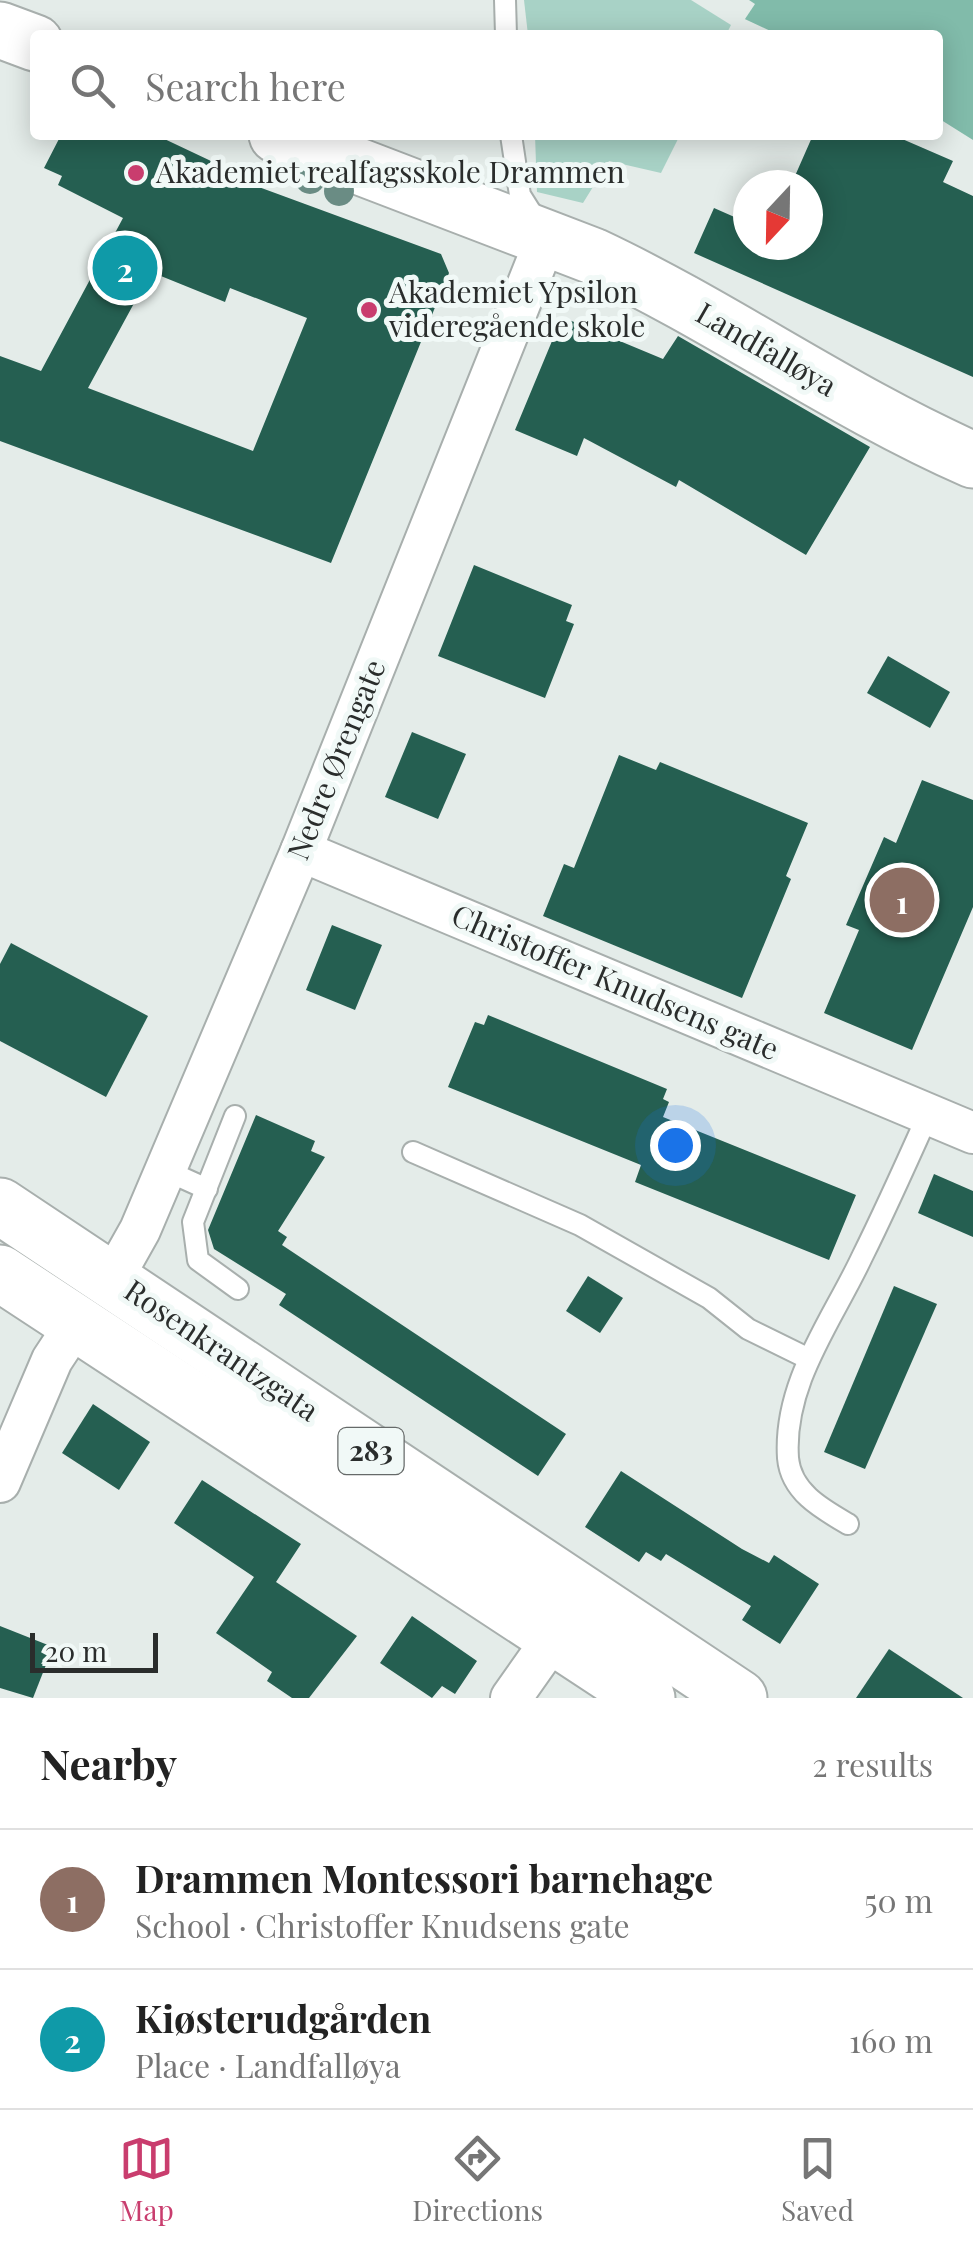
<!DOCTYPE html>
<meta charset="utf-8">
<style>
:root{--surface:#fff;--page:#f6f6f6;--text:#222;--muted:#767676;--line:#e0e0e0;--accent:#c93d6e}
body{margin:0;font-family:"Playfair Display",serif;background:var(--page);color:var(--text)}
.compass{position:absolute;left:733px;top:170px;width:90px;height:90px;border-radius:50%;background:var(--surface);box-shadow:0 5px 25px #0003;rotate:202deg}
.scale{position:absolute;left:30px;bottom:25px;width:128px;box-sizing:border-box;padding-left:10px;border:5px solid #2a2d2c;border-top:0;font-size:28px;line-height:35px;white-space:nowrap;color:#2a2d2c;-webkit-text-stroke:8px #f1f9f7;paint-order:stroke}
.you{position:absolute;left:675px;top:1145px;width:35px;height:35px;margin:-25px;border:8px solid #fff;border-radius:50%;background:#1a73e8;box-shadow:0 0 0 15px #1a73e833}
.badge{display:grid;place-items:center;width:65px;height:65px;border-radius:50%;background:var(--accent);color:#fff;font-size:32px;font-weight:700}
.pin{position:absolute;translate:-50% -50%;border:5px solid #fff;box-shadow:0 2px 10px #0006}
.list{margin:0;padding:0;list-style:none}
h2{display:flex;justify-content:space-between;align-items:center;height:130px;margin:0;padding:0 40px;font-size:42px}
h2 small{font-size:32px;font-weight:400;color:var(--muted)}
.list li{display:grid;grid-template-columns:65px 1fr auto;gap:30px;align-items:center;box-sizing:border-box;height:140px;padding:0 40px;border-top:2px solid var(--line)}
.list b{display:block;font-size:38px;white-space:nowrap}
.list p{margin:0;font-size:32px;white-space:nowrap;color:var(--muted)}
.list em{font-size:32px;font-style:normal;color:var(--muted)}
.icon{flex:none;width:55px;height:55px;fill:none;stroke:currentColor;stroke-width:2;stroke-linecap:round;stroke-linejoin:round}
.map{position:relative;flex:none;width:973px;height:1698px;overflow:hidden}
.search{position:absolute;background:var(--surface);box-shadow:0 5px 25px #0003;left:30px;right:30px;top:30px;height:110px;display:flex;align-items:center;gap:25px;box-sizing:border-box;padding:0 35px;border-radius:10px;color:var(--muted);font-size:38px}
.sheet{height:410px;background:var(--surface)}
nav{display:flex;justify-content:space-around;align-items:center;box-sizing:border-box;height:140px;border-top:2px solid var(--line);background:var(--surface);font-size:28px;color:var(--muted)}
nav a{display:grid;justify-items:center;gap:5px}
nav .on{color:var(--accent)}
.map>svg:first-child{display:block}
.green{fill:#a8d2c6}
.water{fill:#81bbaa}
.pier{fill:#e4ece9}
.building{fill:#255f51;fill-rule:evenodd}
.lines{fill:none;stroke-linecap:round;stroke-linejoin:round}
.service-casing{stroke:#a8afad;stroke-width:24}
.minor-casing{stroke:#a8afad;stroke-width:44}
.secondary-casing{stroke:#a8afad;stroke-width:59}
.primary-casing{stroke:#a8afad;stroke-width:59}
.service{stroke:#fff;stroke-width:20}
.minor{stroke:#fff;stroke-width:40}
.secondary{stroke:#fff;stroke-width:55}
.primary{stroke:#fff;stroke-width:55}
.tree{fill:#6a8c84}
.poi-dot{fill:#c93d6e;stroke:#f1f9f7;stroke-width:4}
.labels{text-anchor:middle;stroke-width:10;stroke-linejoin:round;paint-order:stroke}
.shield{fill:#f1f9f7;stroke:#666a69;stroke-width:2.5}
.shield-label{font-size:28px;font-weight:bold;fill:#2a2d2c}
.poi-label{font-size:30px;fill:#2a2d2c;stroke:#f1f9f7;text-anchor:start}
.street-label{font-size:30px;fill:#2a2d2c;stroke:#f1f9f7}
</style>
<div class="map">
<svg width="973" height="1698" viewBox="0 0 973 1698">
<rect width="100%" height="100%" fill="#e4ece9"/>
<g class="green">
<path d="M 524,0 L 691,0 L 731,25 L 726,35 L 528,35 Z"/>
<path d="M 535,135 L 680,135 L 661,173 L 609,161 L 583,203 L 537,192 Z"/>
</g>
<path class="water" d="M 704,0 L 973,0 L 973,140 L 938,118 L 938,35 L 779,35 Z"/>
<path class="pier" d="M 699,0 L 749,0 L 755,4 L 741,25 Z"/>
<g class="building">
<path d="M 61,135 L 156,135 L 211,161 L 207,168 L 441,254 L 449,273 L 331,563 L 0,441 L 0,356 L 41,371 L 123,218 L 58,185 L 62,176 L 44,168 ZM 151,272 L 225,302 L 230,288 L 307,318 L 253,451 L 88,388 Z"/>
<path d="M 813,135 L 893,135 L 953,161 L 943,182 L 973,196 L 973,377 L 694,253 L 714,208 L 748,223 L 748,245 L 808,245 L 808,185 L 791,185 Z"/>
<path d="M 562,317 L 663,359 L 678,336 L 870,447 L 806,555 L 679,480 L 676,487 L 584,438 L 577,456 L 515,430 Z"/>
<path d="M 474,565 L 572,605 L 566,621 L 574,624 L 545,698 L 438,656 Z"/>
<path d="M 888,656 L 950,692 L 930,728 L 867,693 Z"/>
<path d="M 412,732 L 466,754 L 438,819 L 385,797 Z"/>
<path d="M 619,755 L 656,770 L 660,762 L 808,823 L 786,876 L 791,879 L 742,998 L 543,916 L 564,864 L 574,868 Z"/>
<path d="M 922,780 L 973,800 L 973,907 L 912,1050 L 824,1013 L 859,930 L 846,925 L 884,837 L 896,843 Z"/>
<path d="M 332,925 L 382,945 L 355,1010 L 306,990 Z"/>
<path d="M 11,943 L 148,1016 L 106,1097 L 0,1041 L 0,964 Z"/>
<path d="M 488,1015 L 667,1089 L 663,1099 L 669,1102 L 663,1117 L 856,1195 L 829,1260 L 635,1182 L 641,1165 L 448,1087 L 475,1022 L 484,1025 Z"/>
<path d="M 256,1115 L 315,1141 L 311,1151 L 325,1157 L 278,1231 L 287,1237 L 282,1245 L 566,1434 L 538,1476 L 279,1305 L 286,1294 L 214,1249 L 208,1230 Z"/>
<path d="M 934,1174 L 973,1191 L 973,1237 L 918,1213 Z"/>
<path d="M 588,1276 L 623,1298 L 600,1333 L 566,1311 Z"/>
<path d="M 894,1286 L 937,1304 L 865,1469 L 824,1452 Z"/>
<path d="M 93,1404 L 150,1442 L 119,1490 L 62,1453 Z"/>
<path d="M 621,1471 L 742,1549 L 769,1563 L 774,1555 L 819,1584 L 780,1644 L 742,1620 L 751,1606 L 666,1554 L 661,1561 L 646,1552 L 639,1562 L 585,1527 Z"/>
<path d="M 202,1480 L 301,1544 L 276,1582 L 357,1636 L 309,1698 L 292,1698 L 267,1681 L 272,1672 L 216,1633 L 254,1577 L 174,1523 Z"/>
<path d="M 412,1616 L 477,1661 L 455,1694 L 442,1686 L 432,1698 L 380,1663 Z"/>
<path d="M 0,1626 L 53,1647 L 33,1698 L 0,1688 Z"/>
<path d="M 889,1649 L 963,1698 L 856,1698 Z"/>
</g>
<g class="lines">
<defs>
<g id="service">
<path d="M 505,0 L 506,35"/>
<path d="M 511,135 L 520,195 L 537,222"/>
<path d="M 235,1116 L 193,1222 L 198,1260 L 238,1289"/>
<path d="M 413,1152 L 580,1225 L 709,1298 L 748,1329 L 807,1358"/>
<path d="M 165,1170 L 207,1189"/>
<path d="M 848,1524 C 822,1509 791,1492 788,1458 C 783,1383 832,1321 862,1257 C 885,1211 906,1164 927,1117"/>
</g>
<g id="minor">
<path d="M 301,851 L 973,1133"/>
<path d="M 113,1278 L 140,1230 L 301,851 L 547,236"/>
<path d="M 0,1482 L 52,1360 L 77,1322"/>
<path d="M 511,1698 L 554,1637"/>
</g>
<g id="secondary">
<path d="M 0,30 L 35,43"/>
<path d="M 277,135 L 593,256 C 723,317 841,402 973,460"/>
</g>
<g id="primary">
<path d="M 0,1206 L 739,1698"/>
<path d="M 0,1273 L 647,1698"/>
</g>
</defs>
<use href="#service" class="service-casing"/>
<use href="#minor" class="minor-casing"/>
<use href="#secondary" class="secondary-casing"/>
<use href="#primary" class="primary-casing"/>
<use href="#service" class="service"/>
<use href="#minor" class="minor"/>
<use href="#secondary" class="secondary"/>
<use href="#primary" class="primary"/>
</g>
<g class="tree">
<circle cx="310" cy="179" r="15"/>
<circle cx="339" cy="191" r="15"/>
</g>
<g class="poi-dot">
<circle cx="136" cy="173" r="10"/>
<circle cx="369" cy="310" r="10"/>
</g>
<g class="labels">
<rect class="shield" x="338.5" y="1428" width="65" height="46" rx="8"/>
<g class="shield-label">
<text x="371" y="1461">283</text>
</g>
<g class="poi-label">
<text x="156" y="183">Akademiet realfagsskole Drammen</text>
<text x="389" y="303">Akademiet Ypsilon<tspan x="389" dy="34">videregående skole</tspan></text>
</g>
<g class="street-label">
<text transform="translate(766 350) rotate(30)" y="10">Landfalløya</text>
<text transform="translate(337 760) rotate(-68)" y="10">Nedre Ørengate</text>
<text transform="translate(615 983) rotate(23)" y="10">Christoffer Knudsens gate</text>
<text transform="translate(221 1351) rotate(34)" y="10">Rosenkrantzgata</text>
</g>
</g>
</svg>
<svg class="compass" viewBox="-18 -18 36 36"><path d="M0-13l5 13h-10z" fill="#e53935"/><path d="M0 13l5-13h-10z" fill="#767676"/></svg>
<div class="scale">20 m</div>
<div class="you"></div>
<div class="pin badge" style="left:902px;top:900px;background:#8d6e63">1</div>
<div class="pin badge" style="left:125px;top:268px;background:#0f9aa8">2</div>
<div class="search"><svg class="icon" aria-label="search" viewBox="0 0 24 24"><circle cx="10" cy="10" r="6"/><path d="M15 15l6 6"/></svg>Search here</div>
</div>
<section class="sheet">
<h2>Nearby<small>2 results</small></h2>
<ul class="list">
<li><span class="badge" style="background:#8d6e63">1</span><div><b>Drammen Montessori barnehage</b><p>School · Christoffer Knudsens gate</p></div><em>50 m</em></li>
<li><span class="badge" style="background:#0f9aa8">2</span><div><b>Kiøsterudgården</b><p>Place · Landfalløya</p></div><em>160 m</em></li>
</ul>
</section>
<nav>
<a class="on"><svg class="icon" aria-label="map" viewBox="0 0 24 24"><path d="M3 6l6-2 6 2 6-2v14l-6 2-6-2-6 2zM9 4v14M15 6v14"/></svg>Map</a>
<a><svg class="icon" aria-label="directions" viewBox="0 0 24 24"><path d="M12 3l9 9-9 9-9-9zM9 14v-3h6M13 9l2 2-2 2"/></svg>Directions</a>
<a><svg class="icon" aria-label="saved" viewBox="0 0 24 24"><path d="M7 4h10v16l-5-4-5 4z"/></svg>Saved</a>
</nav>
